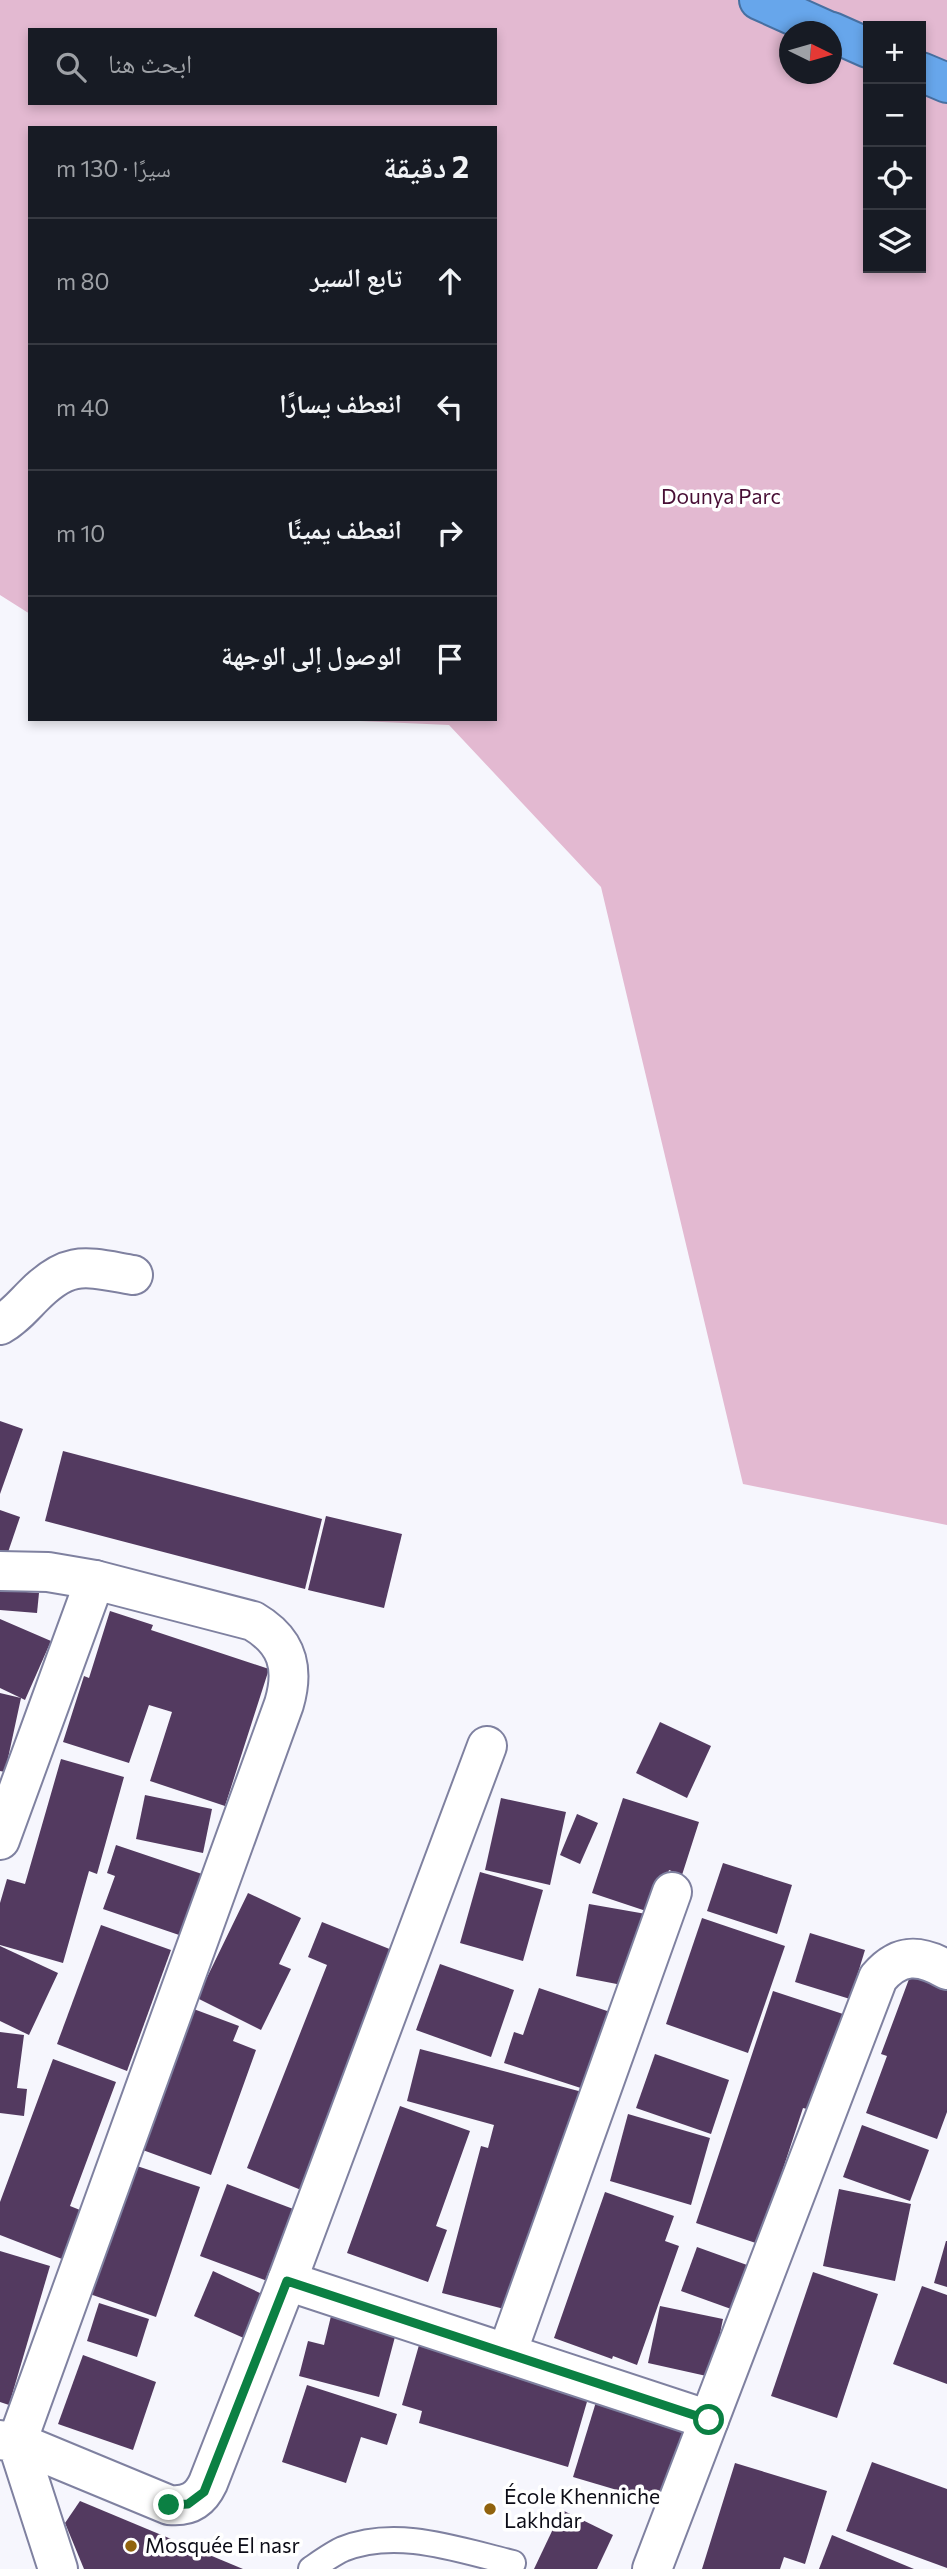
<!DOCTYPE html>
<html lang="ar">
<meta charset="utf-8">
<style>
:root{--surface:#171b24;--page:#20242c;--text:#f1f3f6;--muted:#9ea1a6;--line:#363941}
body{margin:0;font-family:Commissioner,"Noto Naskh Arabic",sans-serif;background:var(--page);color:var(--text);direction:rtl}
.controls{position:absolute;right:21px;top:21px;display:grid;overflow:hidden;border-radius:0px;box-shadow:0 4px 10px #0003}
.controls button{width:63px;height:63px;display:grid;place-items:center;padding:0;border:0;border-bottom:2px solid var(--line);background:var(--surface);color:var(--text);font:35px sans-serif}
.compass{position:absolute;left:779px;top:21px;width:63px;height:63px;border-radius:50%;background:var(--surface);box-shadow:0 4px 10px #0003;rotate:95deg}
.stop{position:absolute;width:21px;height:21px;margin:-16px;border:5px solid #0b8043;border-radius:50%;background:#fff}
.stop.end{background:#0b8043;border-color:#fff;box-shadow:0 2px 7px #0008}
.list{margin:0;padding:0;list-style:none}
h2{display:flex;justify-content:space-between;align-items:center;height:91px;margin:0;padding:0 28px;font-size:30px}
h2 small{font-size:23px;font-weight:400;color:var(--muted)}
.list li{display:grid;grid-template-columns:46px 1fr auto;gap:21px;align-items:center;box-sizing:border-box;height:126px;padding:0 28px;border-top:2px solid var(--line)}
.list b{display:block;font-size:26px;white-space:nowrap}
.list em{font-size:23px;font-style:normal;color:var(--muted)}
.icon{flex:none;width:38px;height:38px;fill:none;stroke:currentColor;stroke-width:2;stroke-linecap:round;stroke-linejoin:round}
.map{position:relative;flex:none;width:947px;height:2569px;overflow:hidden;direction:ltr}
.search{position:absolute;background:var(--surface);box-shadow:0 4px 10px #0003;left:28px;top:28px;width:469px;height:77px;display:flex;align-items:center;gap:18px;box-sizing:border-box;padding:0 24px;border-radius:0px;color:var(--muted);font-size:26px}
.panel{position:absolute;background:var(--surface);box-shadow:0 4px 10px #0003;left:28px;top:126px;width:469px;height:595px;border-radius:0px;direction:rtl}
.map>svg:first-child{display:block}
.green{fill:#e3b9d1;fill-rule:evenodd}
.building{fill:#533a60}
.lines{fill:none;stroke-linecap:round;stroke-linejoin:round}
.lane-casing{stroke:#7f81a0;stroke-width:28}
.street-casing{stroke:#7f81a0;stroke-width:42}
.highway-casing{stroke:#4770a1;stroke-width:42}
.lane{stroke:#fff;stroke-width:24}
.street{stroke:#fff;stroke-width:38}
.highway{stroke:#67a6eb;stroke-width:38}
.route{stroke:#0b8043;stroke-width:9}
.poi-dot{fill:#91630e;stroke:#fff;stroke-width:2.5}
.labels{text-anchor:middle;stroke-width:7;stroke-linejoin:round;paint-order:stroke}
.park-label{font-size:21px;fill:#480e35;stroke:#fff}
.poi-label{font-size:21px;fill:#0c0c17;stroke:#fff;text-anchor:start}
</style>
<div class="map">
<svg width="947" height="2569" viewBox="0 0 947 2569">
<rect width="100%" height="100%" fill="#f6f6fd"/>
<path class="green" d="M 0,0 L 947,0 L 947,1525 L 743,1484 L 601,887 L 449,725 L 315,719 L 495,719 L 495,128 L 30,128 L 30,614 L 0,595 ZM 868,26 L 921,26 L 921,268 L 868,268 ZM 30,30 L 495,30 L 495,103 L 30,103 ZM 790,32 L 832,32 L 832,74 L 790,74 Z"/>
<g class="building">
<path d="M 0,1421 L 23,1429 L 0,1494 Z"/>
<path d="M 63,1451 L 322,1519 L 305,1589 L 45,1521 Z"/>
<path d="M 0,1510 L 20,1517 L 4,1564 L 0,1562 Z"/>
<path d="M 326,1516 L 402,1534 L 384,1608 L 308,1590 Z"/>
<path d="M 0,1590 L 39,1593 L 37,1613 L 0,1610 Z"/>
<path d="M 110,1611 L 153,1625 L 151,1630 L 269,1669 L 225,1806 L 150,1781 L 172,1712 L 149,1705 L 129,1763 L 63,1742 L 84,1676 L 89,1678 Z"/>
<path d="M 0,1619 L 51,1641 L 25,1700 L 21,1698 L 5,1772 L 0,1771 L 0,1693 L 21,1698 L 0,1688 Z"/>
<path d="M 660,1722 L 711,1746 L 687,1798 L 636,1773 Z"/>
<path d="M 61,1759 L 124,1777 L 97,1874 L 89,1871 L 63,1963 L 0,1945 L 0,1903 L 7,1879 L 25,1884 Z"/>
<path d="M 145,1795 L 212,1809 L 203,1853 L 136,1839 Z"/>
<path d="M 501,1798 L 566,1812 L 550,1885 L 485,1870 Z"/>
<path d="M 623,1798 L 699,1822 L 682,1875 L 669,1870 L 655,1914 L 592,1893 Z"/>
<path d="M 577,1814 L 598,1823 L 580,1864 L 560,1855 Z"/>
<path d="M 116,1845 L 202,1874 L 182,1936 L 103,1909 L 115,1876 L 107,1873 Z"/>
<path d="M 723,1863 L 792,1885 L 777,1934 L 707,1911 Z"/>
<path d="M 480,1872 L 543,1890 L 523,1961 L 460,1943 Z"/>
<path d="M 248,1893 L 301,1918 L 279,1964 L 291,1969 L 261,2030 L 197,1998 Z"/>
<path d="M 589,1904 L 646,1914 L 632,1987 L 576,1976 Z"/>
<path d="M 702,1918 L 785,1946 L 748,2053 L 666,2024 Z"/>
<path d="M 322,1922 L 402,1954 L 306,2192 L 247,2168 L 327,1965 L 308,1957 Z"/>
<path d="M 101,1925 L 171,1950 L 127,2071 L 57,2044 Z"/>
<path d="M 810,1933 L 865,1950 L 850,1999 L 795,1982 Z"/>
<path d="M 0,1946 L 58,1973 L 29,2035 L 0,2021 Z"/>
<path d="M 440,1964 L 514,1990 L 491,2057 L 416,2030 Z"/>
<path d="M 912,1971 L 947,1985 L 947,2112 L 937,2139 L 866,2113 L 887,2056 L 881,2054 Z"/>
<path d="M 539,1988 L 619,2015 L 593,2092 L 504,2063 L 514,2032 L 523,2035 Z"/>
<path d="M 773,1991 L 843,2014 L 811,2110 L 803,2108 L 781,2175 L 788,2178 L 765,2246 L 696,2223 Z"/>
<path d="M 191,2008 L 239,2026 L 233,2041 L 256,2050 L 211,2175 L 140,2149 Z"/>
<path d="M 0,2032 L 24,2035 L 17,2088 L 27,2089 L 24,2116 L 0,2113 Z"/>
<path d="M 420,2049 L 586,2093 L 516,2312 L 442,2293 L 481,2146 L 488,2148 L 494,2125 L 407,2101 Z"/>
<path d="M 655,2054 L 729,2080 L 711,2134 L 636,2108 Z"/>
<path d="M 53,2059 L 116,2082 L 70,2206 L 80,2210 L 62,2259 L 0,2235 L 0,2202 Z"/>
<path d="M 400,2106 L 470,2131 L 436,2226 L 447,2230 L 428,2282 L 347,2253 Z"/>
<path d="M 628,2114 L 710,2138 L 691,2205 L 610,2181 Z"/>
<path d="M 862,2125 L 929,2150 L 910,2201 L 843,2177 Z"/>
<path d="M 128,2163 L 200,2187 L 156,2317 L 84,2292 Z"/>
<path d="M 227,2184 L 304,2213 L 278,2285 L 200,2256 Z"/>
<path d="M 839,2189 L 911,2204 L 895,2281 L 823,2266 Z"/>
<path d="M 605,2192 L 674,2216 L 665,2241 L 679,2246 L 637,2365 L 613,2356 L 612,2359 L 554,2338 Z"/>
<path d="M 946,2241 L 947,2241 L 947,2287 L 934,2283 Z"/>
<path d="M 697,2247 L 747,2265 L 731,2309 L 681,2291 Z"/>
<path d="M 0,2251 L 50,2266 L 9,2405 L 0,2402 Z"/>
<path d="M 213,2271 L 275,2300 L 255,2343 L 194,2316 Z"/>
<path d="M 813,2272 L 878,2294 L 837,2418 L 771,2396 Z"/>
<path d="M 922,2286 L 947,2295 L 947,2384 L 893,2364 Z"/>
<path d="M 99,2303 L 149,2319 L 137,2357 L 87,2341 Z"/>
<path d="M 660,2306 L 723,2319 L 711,2377 L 648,2363 Z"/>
<path d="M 331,2316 L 396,2333 L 379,2397 L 299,2376 L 308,2341 L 324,2345 Z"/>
<path d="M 421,2338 L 591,2388 L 568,2467 L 419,2423 L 422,2411 L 402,2405 Z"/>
<path d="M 83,2355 L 156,2382 L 133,2450 L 58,2424 Z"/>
<path d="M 307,2385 L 397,2414 L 387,2445 L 361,2437 L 346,2483 L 282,2462 Z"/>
<path d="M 596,2402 L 685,2429 L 671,2506 L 573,2477 Z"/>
<path d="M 872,2462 L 947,2489 L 947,2568 L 846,2531 Z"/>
<path d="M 735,2463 L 827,2491 L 805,2564 L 784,2557 L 780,2569 L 702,2569 Z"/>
<path d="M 80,2501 L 243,2569 L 84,2569 L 65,2523 Z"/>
<path d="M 562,2510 L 613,2535 L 597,2569 L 534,2569 Z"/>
<path d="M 832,2535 L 914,2569 L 819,2569 Z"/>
</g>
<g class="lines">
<defs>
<path id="lane" d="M 311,2569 C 321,2562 332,2554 343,2549 C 397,2527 459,2550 513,2563"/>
<g id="street">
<path d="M 0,1325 C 13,1318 23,1306 33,1296 C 69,1259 86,1267 133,1275"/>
<path d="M 0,1571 L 48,1572 L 95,1580 L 253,1621 C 287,1641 295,1667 284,1704 L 17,2442 L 169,2505 C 188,2507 200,2500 208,2483 L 287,2281 L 487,1746"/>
<path d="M 0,1840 L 95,1580"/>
<path d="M 287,2281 L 709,2420"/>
<path d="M 507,2353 L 672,1892"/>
<path d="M 0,2440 L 17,2442 L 58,2569"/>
<path d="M 652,2569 L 878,1978 C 899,1953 920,1954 947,1970"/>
</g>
<g id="highway">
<path d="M 759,0 L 830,32"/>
<path d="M 832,32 L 868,48"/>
<path d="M 921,72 L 947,83"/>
</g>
</defs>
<use href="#lane" class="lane-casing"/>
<use href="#street" class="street-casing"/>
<use href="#highway" class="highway-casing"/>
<use href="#lane" class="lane"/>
<use href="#street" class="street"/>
<use href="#highway" class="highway"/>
</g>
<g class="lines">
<path class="route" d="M 169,2505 L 188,2504 L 204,2492 L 287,2281 L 709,2420"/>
</g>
<g class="poi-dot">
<circle cx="490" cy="2509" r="7"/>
<circle cx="131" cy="2546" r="7"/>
</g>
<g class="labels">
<g class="park-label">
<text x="721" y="504">Dounya Parc</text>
</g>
<g class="poi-label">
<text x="504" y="2504">École Khenniche<tspan x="504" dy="24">Lakhdar</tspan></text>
<text x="145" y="2553">Mosquée El nasr</text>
</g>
</g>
</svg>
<div class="controls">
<button>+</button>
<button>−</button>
<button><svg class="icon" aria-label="locate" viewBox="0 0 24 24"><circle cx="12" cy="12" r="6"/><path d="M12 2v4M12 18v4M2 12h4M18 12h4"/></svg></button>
<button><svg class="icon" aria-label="layers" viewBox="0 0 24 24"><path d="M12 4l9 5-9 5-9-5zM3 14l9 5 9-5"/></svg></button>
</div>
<svg class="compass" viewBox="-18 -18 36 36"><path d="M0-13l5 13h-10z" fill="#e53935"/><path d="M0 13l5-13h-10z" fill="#9ea1a6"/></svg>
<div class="stop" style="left:709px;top:2420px"></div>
<div class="stop end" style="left:169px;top:2505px"></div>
<div class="search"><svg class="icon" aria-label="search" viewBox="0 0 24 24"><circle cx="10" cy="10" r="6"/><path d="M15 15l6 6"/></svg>ابحث هنا</div>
<section class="panel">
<h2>2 دقيقة<small>سيرًا · 130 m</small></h2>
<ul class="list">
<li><svg class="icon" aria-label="ahead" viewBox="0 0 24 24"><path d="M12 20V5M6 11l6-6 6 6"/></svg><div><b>تابع السير</b></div><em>80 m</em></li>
<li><svg class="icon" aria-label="left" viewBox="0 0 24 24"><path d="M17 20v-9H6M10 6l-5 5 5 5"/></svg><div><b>انعطف يسارًا</b></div><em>40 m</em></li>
<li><svg class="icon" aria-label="right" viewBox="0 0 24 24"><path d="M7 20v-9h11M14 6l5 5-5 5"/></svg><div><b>انعطف يمينًا</b></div><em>10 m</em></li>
<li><svg class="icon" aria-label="arrive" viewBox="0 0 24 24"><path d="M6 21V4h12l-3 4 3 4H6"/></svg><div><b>الوصول إلى الوجهة</b></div></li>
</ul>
</section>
</div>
